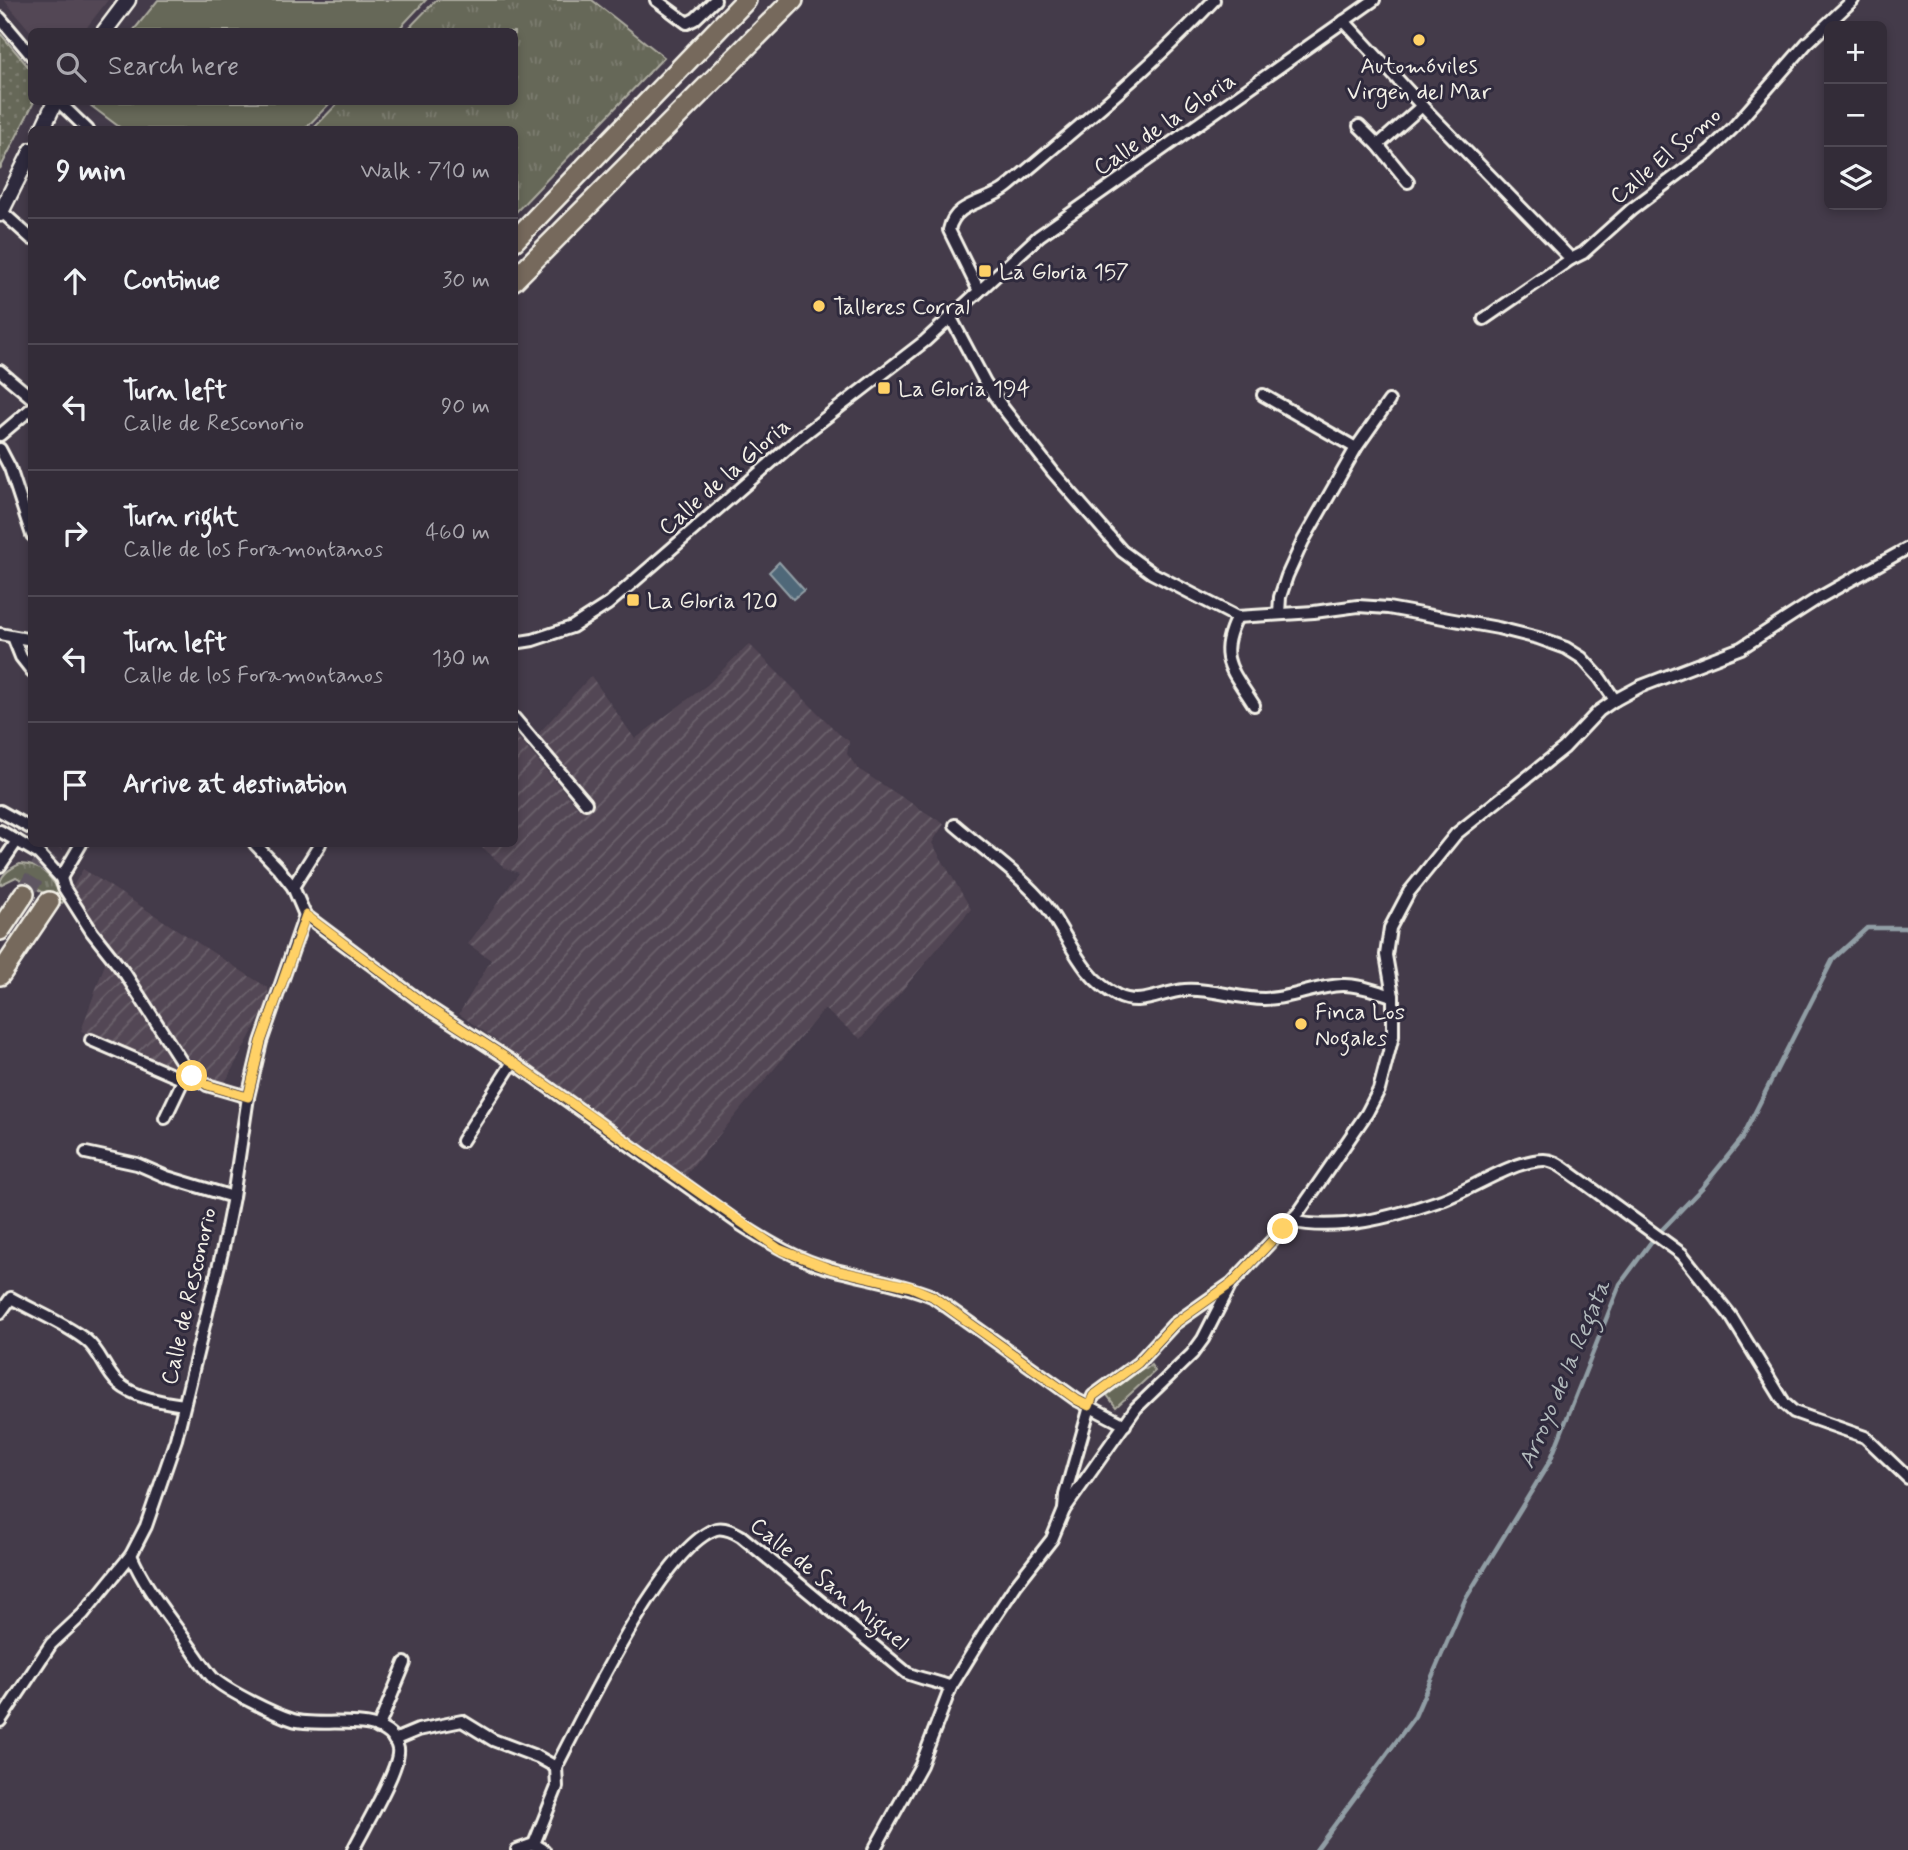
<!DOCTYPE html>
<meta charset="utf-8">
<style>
:root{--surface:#332c38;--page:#3e3843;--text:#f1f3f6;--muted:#a9a7ae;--line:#4e4853}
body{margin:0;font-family:Mynerve,sans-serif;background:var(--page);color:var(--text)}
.controls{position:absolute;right:21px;top:21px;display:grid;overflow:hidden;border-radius:10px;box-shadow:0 4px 10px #0003}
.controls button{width:63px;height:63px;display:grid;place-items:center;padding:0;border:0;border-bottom:2px solid var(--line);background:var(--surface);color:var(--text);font:35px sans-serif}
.stop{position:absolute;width:21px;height:21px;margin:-16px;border:5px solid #ffd166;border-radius:50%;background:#fff}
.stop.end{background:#ffd166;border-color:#fff;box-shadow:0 2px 7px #0008}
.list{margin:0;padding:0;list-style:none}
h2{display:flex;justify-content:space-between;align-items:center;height:91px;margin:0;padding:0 28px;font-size:30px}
h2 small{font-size:23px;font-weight:400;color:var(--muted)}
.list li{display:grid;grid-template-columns:46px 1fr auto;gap:21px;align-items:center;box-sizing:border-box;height:126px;padding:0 28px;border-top:2px solid var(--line)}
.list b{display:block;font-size:26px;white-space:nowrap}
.list p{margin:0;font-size:23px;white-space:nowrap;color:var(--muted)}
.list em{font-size:23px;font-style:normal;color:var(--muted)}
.icon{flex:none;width:38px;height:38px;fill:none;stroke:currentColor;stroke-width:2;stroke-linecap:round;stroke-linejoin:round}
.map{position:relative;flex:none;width:1908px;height:1850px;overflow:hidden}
.search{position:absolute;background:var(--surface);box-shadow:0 4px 10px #0003;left:28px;top:28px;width:490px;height:77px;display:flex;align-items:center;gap:18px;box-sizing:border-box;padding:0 24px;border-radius:10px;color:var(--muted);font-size:26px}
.panel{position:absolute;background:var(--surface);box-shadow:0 4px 10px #0003;left:28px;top:126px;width:490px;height:721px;border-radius:10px}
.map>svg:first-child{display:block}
.built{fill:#534754}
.industrial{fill:url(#industrial-furrows)}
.grass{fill:url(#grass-tufts);stroke:#adaca0;stroke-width:2}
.garden{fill:url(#garden-dots);stroke:#adaca0;stroke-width:2}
.pitch{fill:#666758;stroke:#adaca0;stroke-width:2}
.water{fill:#4f6779;stroke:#919ea5;stroke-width:2}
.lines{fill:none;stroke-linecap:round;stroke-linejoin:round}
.stream{stroke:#919ea5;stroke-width:4.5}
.highway-tunnel{stroke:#5e5662;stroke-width:19;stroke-dasharray:19 10;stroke-linecap:butt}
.street-casing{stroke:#f4f1e8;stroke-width:16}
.secondary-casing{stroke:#f4f1e8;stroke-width:19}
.highway-casing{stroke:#f4f1e8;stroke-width:24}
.street{stroke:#2f2a3d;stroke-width:10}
.secondary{stroke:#2f2a3d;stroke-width:14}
.highway{stroke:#76695c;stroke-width:19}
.route{stroke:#ffd166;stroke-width:9}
.poi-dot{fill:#ffd166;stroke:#2f2a3d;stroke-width:2.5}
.labels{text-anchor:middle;stroke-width:6;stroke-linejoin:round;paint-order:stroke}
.poi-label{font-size:23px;fill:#f4f1e8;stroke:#2f2a3d;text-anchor:start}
.street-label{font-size:23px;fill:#f4f1e8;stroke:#2f2a3d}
.water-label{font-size:24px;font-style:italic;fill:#b2babc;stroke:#2f2a3d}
</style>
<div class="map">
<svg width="1908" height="1850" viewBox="0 0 1908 1850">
<defs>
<pattern id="industrial-furrows" width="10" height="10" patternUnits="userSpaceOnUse" patternTransform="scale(1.75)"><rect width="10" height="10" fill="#534754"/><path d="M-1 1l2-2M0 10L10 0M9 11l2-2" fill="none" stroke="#6c626d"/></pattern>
<pattern id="grass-tufts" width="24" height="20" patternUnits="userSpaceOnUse" patternTransform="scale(1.75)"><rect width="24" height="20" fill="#666758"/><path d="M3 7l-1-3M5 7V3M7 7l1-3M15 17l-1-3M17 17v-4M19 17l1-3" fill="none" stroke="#7c7d70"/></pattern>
<pattern id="garden-dots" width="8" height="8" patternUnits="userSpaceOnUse" patternTransform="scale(1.75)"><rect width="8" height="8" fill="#666758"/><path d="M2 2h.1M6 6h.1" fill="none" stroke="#7c7d70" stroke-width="1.8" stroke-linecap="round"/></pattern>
</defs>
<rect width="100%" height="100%" fill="#443b4a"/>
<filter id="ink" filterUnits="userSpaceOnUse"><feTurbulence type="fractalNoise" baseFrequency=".0143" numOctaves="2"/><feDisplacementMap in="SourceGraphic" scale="14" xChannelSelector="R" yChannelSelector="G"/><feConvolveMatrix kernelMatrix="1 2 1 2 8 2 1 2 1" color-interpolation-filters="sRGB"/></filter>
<g filter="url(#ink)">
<path class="built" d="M 4,0 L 108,0 L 84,31 L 31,32 Z"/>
<g class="industrial">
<path d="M 749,644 L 839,734 L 849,741 L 847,754 L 858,769 L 944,824 L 932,843 L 971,909 L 861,1039 L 824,1009 L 686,1175 L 459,1014 L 491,960 L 468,944 L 519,873 L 505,868 L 479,844 L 514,844 L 515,734 L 579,809 L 590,799 L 549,750 L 539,733 L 591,676 L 635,739 L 707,685 Z"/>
<path d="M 83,869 L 268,988 L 269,1001 L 227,1079 L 222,1084 L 214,1083 L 194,1071 L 186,1062 L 165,1031 L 142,989 L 90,920 L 73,886 Z"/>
<path d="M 107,958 L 179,1068 L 176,1072 L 81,1031 Z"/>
</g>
<g class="grass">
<path d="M 436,0 L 592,0 L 664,57 L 515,213 L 514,130 L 313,129 L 339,102 L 514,102 L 514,32 L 406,31 Z"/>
<path d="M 20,864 C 46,865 51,879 65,899 L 62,903 L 16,877 L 0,885 C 0,874 11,868 20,864 Z"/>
</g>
<path class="garden" d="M 0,33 L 31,70 L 32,102 L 34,102 L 0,169 Z"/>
<g class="pitch">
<path d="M 158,0 L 426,0 L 397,31 L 133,31 Z"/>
<path d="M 86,102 L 331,102 L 304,130 L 122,129 Z"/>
<path d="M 1151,1365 L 1155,1371 L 1116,1407 L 1107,1395 L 1144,1367 L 1146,1369 Z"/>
</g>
<path class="water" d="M 779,562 L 804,590 L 793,599 L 769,572 Z"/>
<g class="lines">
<path class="stream" d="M 1316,1850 L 1415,1716 L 1466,1598 L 1550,1461 L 1620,1284 L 1654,1238 L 1702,1188 L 1741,1140 L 1833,959 L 1867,928 L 1908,928"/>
<path class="highway-tunnel" d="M 24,894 L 55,844"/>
<defs>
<g id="street">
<path d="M 656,0 L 687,23 L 695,19 L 715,0"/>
<path d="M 0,18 L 32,56"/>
<path d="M 1344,21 L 1422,106 L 1571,259"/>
<path d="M 59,102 L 88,130"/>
<path d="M 1359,126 L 1378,145 L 1408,182"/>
<path d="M 1378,145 L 1422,106"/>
<path d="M 2,212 L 32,239"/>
<path d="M 979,291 L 949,230 C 955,201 988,203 1007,187 C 1078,127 1151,68 1214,0"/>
<path d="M 951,318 L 985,382 L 1003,408 L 1053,472 L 1122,551 L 1152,573 L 1237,617 L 1314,612 L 1358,606 L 1388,608 L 1498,628 L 1538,638 L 1566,648 L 1582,658 L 1600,678 L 1615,700"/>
<path d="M 1484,319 L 1571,259 L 1583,253 L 1632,209 L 1709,151 L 1732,129 L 1807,43 L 1853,0"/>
<path d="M 0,371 L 32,398"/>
<path d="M 1263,395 L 1356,448"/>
<path d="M 0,435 L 32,408"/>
<path d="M 0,449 L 10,468 L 32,535"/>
<path d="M 1279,614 L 1280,597 L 1287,576 L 1303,541 L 1356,448 L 1389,401"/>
<path d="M 1237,617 C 1216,658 1232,670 1254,705"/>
<path d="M 0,634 L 32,640"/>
<path d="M 13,637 L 21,657 L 32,671"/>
<path d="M 514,643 L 533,640 L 572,627 L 608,604 L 798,439 L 925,341 L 1039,236 L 1374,0"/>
<path d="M 514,718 L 586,803"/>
<path d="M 0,811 L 32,829"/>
<path d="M 955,825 C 985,851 1021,875 1046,906 C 1070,938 1080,977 1118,996 C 1141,1007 1161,992 1185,990 C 1211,988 1238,999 1264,999 C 1291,999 1315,986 1342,985 C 1359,984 1377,992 1393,996"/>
<path d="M 0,831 L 17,841"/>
<path d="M 255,844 L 278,868 L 293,887 L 305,915 L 428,1007 L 513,1062 L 740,1224 C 769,1243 798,1260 832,1269 C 865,1278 900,1283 932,1296 L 1077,1400 L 1125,1425"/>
<path d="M 0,866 L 17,841 L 39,854 L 61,878 L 64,888 L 92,932 L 126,975 L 188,1072 L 207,1085 L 248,1097"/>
<path d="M 61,878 L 81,844"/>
<path d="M 293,887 L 320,844"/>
<path d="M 91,1040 L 184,1080"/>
<path d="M 165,1118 L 186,1074"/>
<path d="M 462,1141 L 513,1062"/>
<path d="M 86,1153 L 137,1164 L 167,1177 L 233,1197"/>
<path d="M 1290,1221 C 1339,1232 1392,1217 1439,1201 C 1469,1191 1513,1160 1544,1160 C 1552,1160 1558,1164 1564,1168 L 1682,1254 L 1731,1316 L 1785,1404 L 1794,1412 L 1865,1437 L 1908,1478"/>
<path d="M 0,1313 L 11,1298 C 36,1312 64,1323 86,1340 C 101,1352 105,1371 118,1383 C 135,1398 163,1402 184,1405"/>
<path d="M 1064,1510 L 1065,1495 L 1093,1396 L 1138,1363 L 1174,1324 L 1232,1283 L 1299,1212 L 1367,1113 L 1379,1090 L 1393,1036 L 1393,996 L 1386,955 L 1390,928 L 1409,892 L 1456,834 L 1564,748 L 1599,711 L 1615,700 L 1639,687 L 1741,648 L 1817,599 L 1908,548"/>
<path d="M 131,1555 C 145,1588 167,1614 188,1644 C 196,1655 204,1668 213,1678 C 227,1691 274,1714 293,1720 C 320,1729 390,1709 398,1749 C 401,1767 363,1830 353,1850"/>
<path d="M 0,1721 L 51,1644 L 83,1614 L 131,1555 L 146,1526 L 176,1439 L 223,1248 L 233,1197 L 248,1097 L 261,1042 L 305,915"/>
<path d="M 378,1728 L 405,1663"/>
<path d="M 394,1740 L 418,1730 L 462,1721 L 493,1740 L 538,1757 L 556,1767"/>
<path d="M 534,1844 L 557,1787 L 556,1767 C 584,1715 662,1547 716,1529 C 725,1527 734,1532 741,1536 L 907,1673 C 921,1679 936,1681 951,1687"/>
<path d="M 517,1850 L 534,1844 L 544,1850"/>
<path d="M 874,1850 L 921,1765 L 951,1687 L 986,1630 L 1016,1585 L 1052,1539 L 1064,1510 L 1136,1408 L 1192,1354 L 1203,1339 L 1230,1286"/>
</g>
<g id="secondary">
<path d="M 104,32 L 128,0"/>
<path d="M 42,130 L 55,102"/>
<path d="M 0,214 L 32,150"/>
</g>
<g id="highway">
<path d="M 514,241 L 746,0"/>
<path d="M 514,280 L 793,0"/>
<path d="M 0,930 L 24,894"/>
<path d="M 0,975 L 49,902"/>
</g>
</defs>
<use href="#street" class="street-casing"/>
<use href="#secondary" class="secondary-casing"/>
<use href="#highway" class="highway-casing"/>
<use href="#street" class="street"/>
<use href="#secondary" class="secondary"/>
<use href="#highway" class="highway"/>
</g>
</g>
<g class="lines" filter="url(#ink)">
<path class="route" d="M 192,1076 L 207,1085 L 248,1097 L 261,1042 L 306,915 L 428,1007 L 513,1062 L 779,1249 L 831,1269 L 911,1287 L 932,1296 L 1077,1400 L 1089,1406 L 1093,1396 L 1138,1363 L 1174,1324 L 1232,1283 L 1283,1229"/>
</g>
<g class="poi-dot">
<circle cx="1419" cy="40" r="7"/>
<rect x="978" y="264" width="14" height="14" rx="3.5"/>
<circle cx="819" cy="306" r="7"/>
<rect x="877" y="381" width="14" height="14" rx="3.5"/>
<rect x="626" y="593" width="14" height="14" rx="3.5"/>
<circle cx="1301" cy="1024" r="7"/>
</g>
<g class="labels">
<g class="poi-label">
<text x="1419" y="73" text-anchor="middle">Automóviles<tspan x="1419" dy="26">Virgen del Mar</tspan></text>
<text x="999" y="279">La Gloria 157</text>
<text x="833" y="314">Talleres Corral</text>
<text x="898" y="396">La Gloria 194</text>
<text x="647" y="608">La Gloria 120</text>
<text x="1315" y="1019">Finca Los<tspan x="1315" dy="26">Nogales</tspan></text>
</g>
<g class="street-label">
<text transform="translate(1164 123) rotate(-34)" y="8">Calle de la Gloria</text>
<text transform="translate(1665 155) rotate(-40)" y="8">Calle El Somo</text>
<text transform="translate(724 476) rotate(-41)" y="8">Calle de la Gloria</text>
<text transform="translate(188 1296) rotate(-77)" y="8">Calle de Resconorio</text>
<text transform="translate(830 1583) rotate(39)" y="8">Calle de San Miguel</text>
</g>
<g class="water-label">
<text transform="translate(1564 1374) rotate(-67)" y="8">Arroyo de la Regata</text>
</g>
</g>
</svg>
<div class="controls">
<button>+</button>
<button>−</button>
<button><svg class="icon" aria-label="layers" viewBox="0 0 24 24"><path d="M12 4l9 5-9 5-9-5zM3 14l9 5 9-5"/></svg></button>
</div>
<div class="stop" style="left:192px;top:1076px"></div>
<div class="stop end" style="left:1283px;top:1229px"></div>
<div class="search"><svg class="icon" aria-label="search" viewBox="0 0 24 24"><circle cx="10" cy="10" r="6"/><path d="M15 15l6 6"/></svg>Search here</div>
<section class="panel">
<h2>9 min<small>Walk · 710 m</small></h2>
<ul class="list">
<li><svg class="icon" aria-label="ahead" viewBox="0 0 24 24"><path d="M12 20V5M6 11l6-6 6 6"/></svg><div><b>Continue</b></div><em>30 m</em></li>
<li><svg class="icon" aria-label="left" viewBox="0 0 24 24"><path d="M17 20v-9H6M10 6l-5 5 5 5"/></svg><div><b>Turn left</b><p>Calle de Resconorio</p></div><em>90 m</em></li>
<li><svg class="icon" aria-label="right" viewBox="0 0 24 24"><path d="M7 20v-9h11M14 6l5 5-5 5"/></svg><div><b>Turn right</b><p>Calle de los Foramontanos</p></div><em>460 m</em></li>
<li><svg class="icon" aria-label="left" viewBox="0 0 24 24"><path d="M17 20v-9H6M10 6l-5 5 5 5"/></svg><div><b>Turn left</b><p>Calle de los Foramontanos</p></div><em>130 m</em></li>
<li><svg class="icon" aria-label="arrive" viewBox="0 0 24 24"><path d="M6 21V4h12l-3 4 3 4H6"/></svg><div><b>Arrive at destination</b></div></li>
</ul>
</section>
</div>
